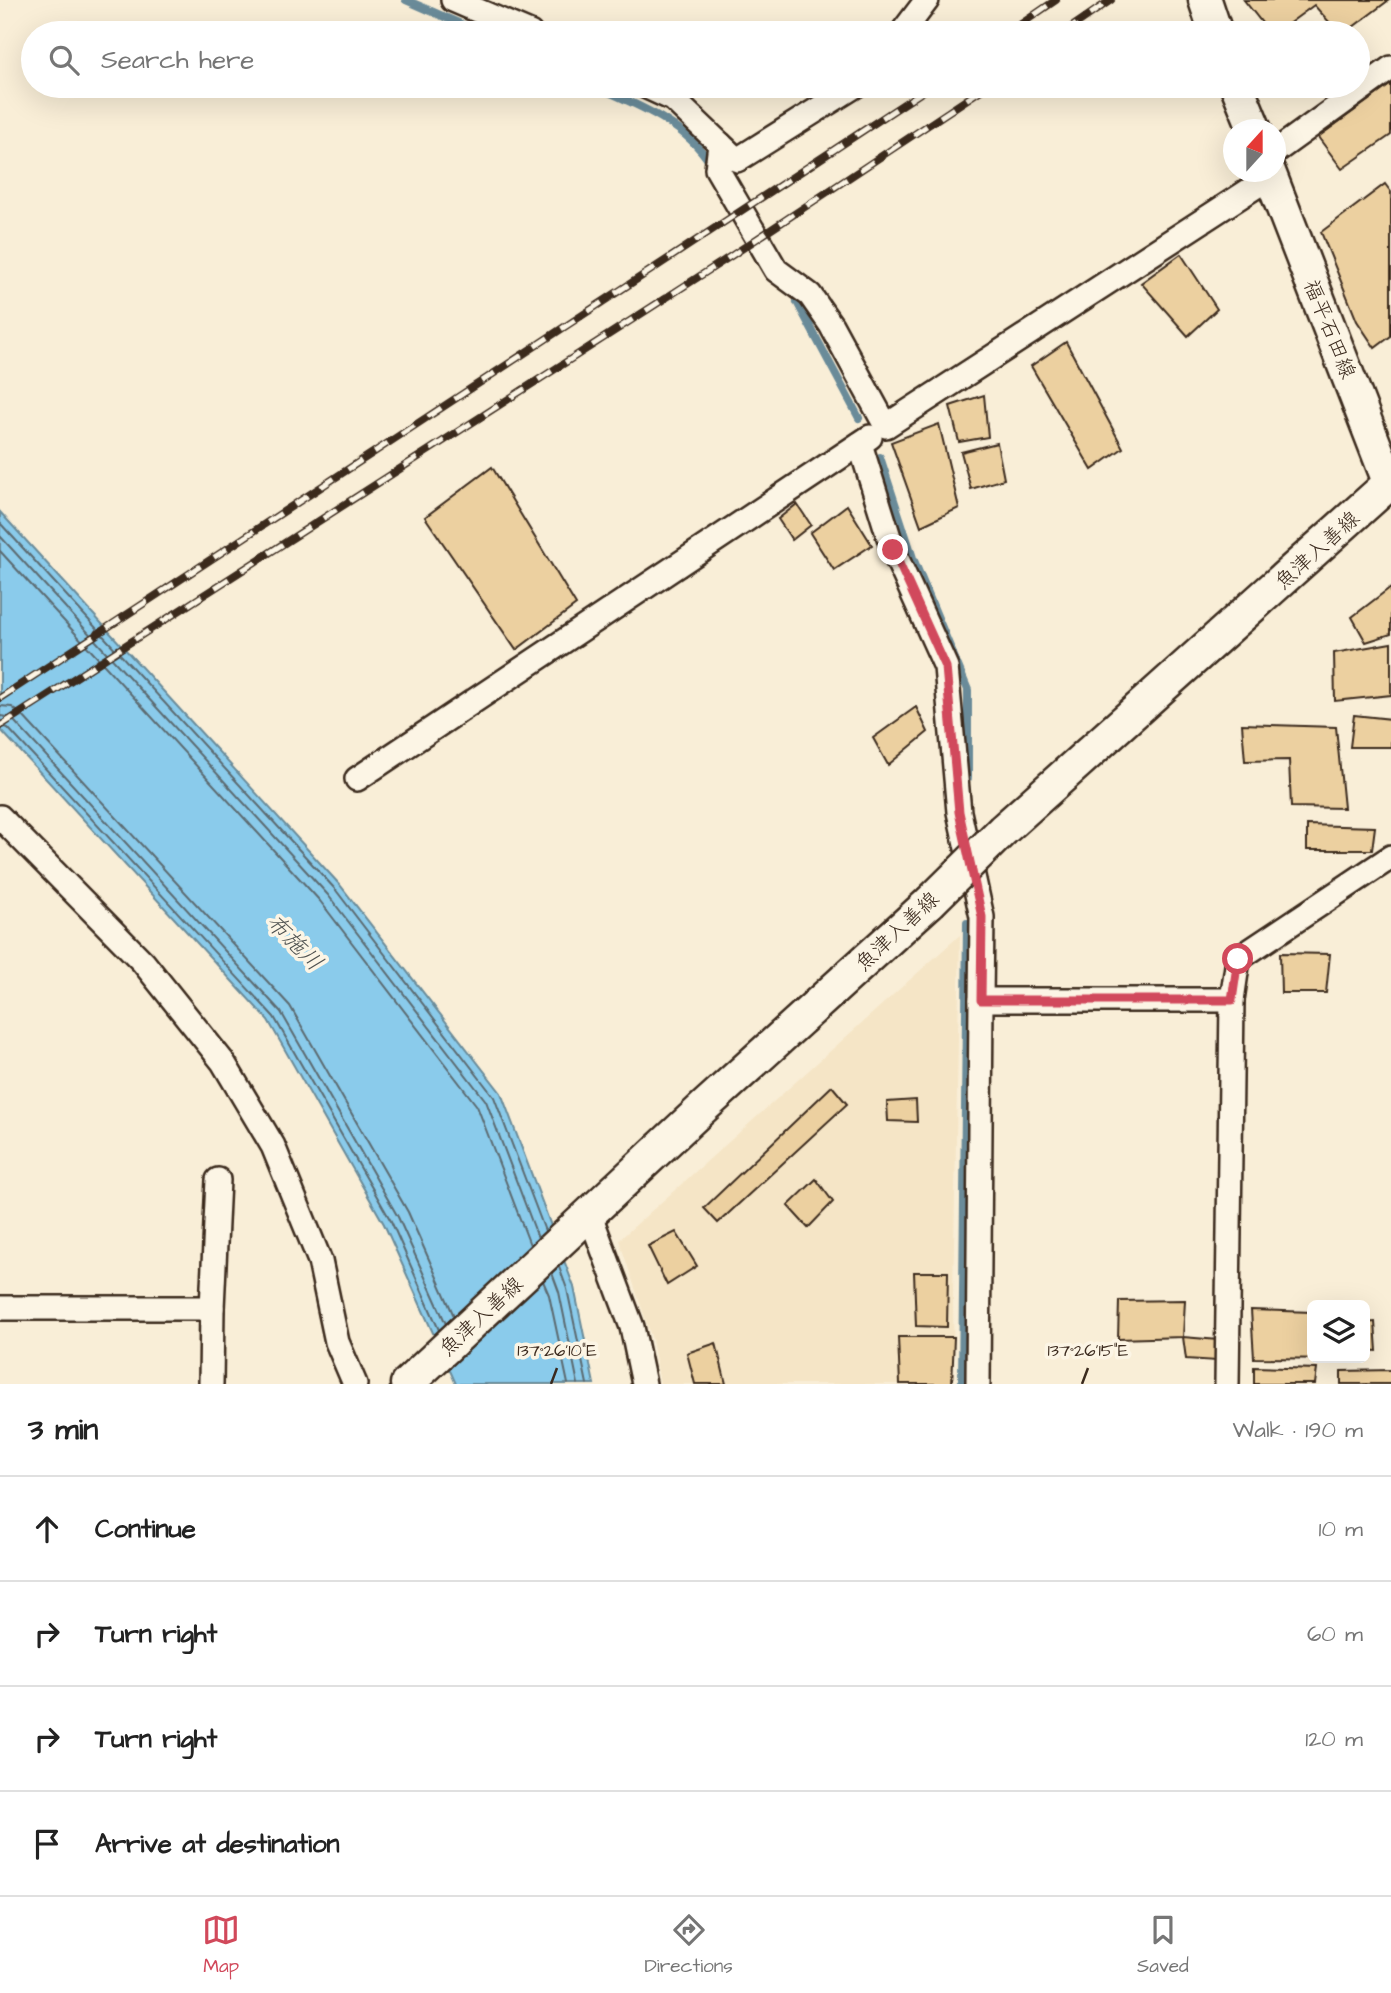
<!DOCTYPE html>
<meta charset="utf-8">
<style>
:root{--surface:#fff;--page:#f6f6f6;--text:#222;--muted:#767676;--line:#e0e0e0;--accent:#d1495b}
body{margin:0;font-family:"Architects Daughter","Klee One",sans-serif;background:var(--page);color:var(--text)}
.controls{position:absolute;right:21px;bottom:21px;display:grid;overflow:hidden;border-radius:10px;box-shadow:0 7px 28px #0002}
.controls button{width:63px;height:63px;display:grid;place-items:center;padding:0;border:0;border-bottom:2px solid var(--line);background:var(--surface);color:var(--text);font:35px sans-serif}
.compass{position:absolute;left:1223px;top:119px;width:63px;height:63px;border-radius:50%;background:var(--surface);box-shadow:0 7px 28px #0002;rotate:21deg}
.stop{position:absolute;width:21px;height:21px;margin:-16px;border:5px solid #d1495b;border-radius:50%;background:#fff}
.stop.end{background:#d1495b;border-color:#fff;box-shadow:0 2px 7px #0008}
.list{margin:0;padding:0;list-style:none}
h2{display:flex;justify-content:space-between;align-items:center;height:91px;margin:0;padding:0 28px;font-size:30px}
h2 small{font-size:23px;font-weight:400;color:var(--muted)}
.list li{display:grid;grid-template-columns:46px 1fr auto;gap:21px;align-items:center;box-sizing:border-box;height:105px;padding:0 28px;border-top:2px solid var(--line)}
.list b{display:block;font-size:26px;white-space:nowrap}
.list em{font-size:23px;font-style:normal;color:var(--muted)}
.icon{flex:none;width:38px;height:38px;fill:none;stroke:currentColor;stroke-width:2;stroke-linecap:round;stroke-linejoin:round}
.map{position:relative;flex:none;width:1391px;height:1384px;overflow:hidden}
.search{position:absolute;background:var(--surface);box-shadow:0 7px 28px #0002;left:21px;right:21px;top:21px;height:77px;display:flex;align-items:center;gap:18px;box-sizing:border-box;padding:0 24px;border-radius:38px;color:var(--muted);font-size:26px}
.sheet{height:511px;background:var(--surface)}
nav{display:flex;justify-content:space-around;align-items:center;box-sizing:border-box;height:98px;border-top:2px solid var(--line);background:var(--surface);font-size:19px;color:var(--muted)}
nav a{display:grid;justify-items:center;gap:4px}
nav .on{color:var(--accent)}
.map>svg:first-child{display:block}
.built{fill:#f5e5c6}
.water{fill:#8acbeb;stroke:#6a8b99;stroke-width:2}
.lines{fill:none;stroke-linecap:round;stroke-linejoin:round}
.shore{stroke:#5b6a70;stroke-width:2}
.stream{stroke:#6a8b99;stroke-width:8}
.building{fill:#ecd0a0;stroke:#3b2a1e;stroke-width:2}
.street-casing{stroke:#3b2a1e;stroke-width:28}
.secondary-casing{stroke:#3b2a1e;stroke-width:37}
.street{stroke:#fcf5e5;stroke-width:23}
.secondary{stroke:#fcf5e5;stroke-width:32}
.rail-casing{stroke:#3b2a1e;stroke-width:8}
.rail{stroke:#fcf5e5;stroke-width:5;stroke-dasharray:16;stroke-linecap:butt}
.secondary-bridge-casing{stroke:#3b2a1e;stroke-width:37;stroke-linecap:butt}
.secondary-bridge{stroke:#fcf5e5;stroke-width:32}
.route{stroke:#d1495b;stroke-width:9}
.ticks{fill:none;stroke:#3b2a1e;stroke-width:2.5}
.labels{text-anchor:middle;stroke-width:7;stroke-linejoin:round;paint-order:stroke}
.street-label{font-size:21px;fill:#3b2a1e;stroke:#fcf5e5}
.water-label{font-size:23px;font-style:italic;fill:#4f5251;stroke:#fcf5e5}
.ticks-label{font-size:18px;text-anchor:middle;fill:#3b2a1e;stroke:#fcf5e5;stroke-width:7;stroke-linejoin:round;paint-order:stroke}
</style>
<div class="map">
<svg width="1391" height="1384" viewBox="0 0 1391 1384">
<rect width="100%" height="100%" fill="#f9eed7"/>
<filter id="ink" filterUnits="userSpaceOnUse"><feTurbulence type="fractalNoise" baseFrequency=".0143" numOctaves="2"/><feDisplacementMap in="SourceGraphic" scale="14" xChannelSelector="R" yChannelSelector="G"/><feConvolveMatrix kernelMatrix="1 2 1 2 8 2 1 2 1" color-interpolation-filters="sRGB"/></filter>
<g filter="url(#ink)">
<path class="built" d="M 960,935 L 953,1297 L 954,1384 L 660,1384 L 652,1339 L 619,1240 Z"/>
<path class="water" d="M 0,512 L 340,885 L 501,1093 L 574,1287 L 594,1384 L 456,1384 L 384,1224 L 268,1020 L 0,729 Z"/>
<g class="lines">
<g class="shore">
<path d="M 0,523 L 335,889 L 494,1097 L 545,1231"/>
<path d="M 0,536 L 328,895 L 486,1101 L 538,1238"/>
<path d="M 0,551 L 320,901 L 477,1106 L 530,1245"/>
<path d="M 0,706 L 12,707 L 22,715 L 290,1006 L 408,1212 L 454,1316"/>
<path d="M 0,716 L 8,717 L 15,722 L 281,1012 L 398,1217 L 446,1324"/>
<path d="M 0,725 L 8,728 L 274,1017 L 391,1221 L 439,1330"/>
<path d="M 559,1267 L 567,1289 L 587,1384"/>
<path d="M 552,1273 L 559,1292 L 578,1384"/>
<path d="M 543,1281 L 549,1295 L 568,1384"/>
</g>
<g class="stream">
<path d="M 406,0 L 481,33"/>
<path d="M 595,86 C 637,105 684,122 710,163"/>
<path d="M 797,302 L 859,418"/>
<path d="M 880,457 L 913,558 L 968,690 L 968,778"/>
<path d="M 962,1384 L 967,923"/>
</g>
</g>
<g class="building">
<path d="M 1244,0 L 1389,0 L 1345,33 L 1339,33 L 1314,5 L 1276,33 L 1270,33 Z"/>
<path d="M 1391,84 L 1391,135 L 1342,169 L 1318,137 Z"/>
<path d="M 1385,184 L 1391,192 L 1391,336 L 1375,348 L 1357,321 L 1321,232 Z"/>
<path d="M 1181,254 L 1217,309 L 1188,336 L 1141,283 Z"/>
<path d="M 1066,342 L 1123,448 L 1092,470 L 1031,366 Z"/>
<path d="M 984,395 L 988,437 L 959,442 L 950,406 Z"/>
<path d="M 939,424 L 959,508 L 921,526 L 891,442 Z"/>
<path d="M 997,443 L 1004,479 L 971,489 L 961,452 Z"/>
<path d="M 492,467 L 576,605 L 516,650 L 425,517 Z"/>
<path d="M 797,504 L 811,525 L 792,540 L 778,519 Z"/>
<path d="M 847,505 L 872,545 L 834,570 L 810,533 Z"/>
<path d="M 1391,587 L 1391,634 L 1366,642 L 1352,617 Z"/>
<path d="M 1391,643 L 1391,695 L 1335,701 L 1334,653 Z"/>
<path d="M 916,707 L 928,732 L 888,765 L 873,738 Z"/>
<path d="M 1354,715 L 1391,719 L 1391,747 L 1350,747 Z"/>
<path d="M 1242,724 L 1336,727 L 1344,808 L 1291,807 L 1289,760 L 1245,761 Z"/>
<path d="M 1307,825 L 1375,827 L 1372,850 L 1307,850 Z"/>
<path d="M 1280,953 L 1330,954 L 1326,993 L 1281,993 Z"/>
<path d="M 832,1086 L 847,1104 L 718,1223 L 704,1208 Z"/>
<path d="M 916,1100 L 917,1122 L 888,1121 L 887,1102 Z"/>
<path d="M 816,1179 L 833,1202 L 808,1228 L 788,1206 Z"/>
<path d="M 676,1232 L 697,1266 L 667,1285 L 648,1246 Z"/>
<path d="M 914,1272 L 948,1272 L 947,1327 L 916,1326 Z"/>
<path d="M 1185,1300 L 1183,1337 L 1118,1339 L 1119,1301 Z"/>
<path d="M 1251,1310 L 1312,1312 L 1312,1358 L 1337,1359 L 1254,1358 Z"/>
<path d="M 1375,1322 L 1377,1351 L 1365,1350 L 1365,1323 Z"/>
<path d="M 898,1337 L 954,1337 L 952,1384 L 900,1384 Z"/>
<path d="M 1183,1337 L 1218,1340 L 1217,1361 L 1186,1359 Z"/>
<path d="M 716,1343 L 726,1384 L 695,1384 L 687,1353 Z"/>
<path d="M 1254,1367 L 1317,1369 L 1315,1384 L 1254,1384 Z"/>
<path d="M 1391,1370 L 1391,1384 L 1341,1384 L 1341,1371 Z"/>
</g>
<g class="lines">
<defs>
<g id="street">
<path d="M 453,0 L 530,33"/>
<path d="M 902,33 L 927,0"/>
<path d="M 645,86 L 673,99 L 720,144 L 717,169 L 776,270 L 810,295 L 831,325 L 886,426 L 1270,177"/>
<path d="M 720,144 L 737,160 L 855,86"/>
<path d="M 1276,151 L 1391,68"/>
<path d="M 860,444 L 893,550 L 946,667 L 959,812 L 982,917 L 981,1000 L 1232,1000"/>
<path d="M 357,779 L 870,437"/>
<path d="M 0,817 L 143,962 L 223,1062 L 273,1146 L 320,1261 L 337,1342 L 355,1384"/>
<path d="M 590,1215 L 632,1327 L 644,1384"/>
<path d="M 0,1308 L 212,1308 L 211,1384"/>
<path d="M 212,1308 L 218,1180"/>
<path d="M 978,1384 L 981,1000"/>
<path d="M 1227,1384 L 1232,1000 L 1238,959 L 1391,857"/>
</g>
<g id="secondary">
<path d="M 1205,0 L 1216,33"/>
<path d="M 1237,86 L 1255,130"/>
<path d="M 1269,172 L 1391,487"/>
<path d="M 1003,830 L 1391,482"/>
<path d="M 407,1384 L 705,1106 L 930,902"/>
</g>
</defs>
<use href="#street" class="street-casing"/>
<use href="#secondary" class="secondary-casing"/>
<use href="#street" class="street"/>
<use href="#secondary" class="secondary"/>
<defs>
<g id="rail">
<path d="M 1008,33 L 1056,0"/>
<path d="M 1063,33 L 1111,0"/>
<path d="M 0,698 L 931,86"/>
<path d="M 0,726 L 731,256 L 987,86"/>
</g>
</defs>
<use href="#rail" class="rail-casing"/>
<use href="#rail" class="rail"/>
<defs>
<path id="secondary-bridge" d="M 930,902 L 1003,830"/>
</defs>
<use href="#secondary-bridge" class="secondary-bridge-casing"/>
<use href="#secondary-bridge" class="secondary-bridge"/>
</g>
</g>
<g class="lines" filter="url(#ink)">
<path class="route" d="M 893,550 L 946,667 L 959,812 L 982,917 L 981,1000 L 1232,1000 L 1238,959"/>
</g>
<path class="ticks" d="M 551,1384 L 557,1368M 1082,1384 L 1088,1368"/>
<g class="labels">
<g class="street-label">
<text transform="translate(1330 329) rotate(68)" y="7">福平石田線</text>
<text transform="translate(1317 550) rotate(-42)" y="7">魚津入善線</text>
<text transform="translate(897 931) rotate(-43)" y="7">魚津入善線</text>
<text transform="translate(481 1316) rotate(-43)" y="7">魚津入善線</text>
</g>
<g class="water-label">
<text transform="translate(295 942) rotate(45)" y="8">布施川</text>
</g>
</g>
<g class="ticks-label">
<text x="557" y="1356">137°26'10"E</text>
<text x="1088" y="1356">137°26'15"E</text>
</g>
</svg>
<div class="controls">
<button><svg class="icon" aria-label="layers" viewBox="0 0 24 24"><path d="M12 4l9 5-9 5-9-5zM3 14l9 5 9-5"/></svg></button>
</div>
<svg class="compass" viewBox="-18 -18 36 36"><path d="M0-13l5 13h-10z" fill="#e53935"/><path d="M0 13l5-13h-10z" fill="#767676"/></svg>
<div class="stop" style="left:1238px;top:959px"></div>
<div class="stop end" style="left:893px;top:550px"></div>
<div class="search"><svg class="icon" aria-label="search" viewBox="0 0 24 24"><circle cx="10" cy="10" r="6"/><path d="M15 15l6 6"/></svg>Search here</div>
</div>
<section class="sheet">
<h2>3 min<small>Walk · 190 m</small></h2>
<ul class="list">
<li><svg class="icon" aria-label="ahead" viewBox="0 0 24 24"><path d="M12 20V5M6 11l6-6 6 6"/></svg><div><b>Continue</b></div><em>10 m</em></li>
<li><svg class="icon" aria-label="right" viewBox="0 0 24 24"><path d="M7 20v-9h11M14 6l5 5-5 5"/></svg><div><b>Turn right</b></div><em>60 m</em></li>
<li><svg class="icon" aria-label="right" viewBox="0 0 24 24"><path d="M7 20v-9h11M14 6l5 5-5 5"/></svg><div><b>Turn right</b></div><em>120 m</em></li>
<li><svg class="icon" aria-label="arrive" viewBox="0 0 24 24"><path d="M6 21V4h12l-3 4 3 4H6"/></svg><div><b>Arrive at destination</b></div></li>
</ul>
</section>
<nav>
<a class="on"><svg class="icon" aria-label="map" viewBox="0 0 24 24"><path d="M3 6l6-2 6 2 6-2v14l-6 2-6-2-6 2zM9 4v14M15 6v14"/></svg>Map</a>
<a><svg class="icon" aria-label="directions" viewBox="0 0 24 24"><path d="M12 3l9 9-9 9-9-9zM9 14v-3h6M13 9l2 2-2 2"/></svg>Directions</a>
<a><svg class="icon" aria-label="saved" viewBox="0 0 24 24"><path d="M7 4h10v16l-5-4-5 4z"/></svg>Saved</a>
</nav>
